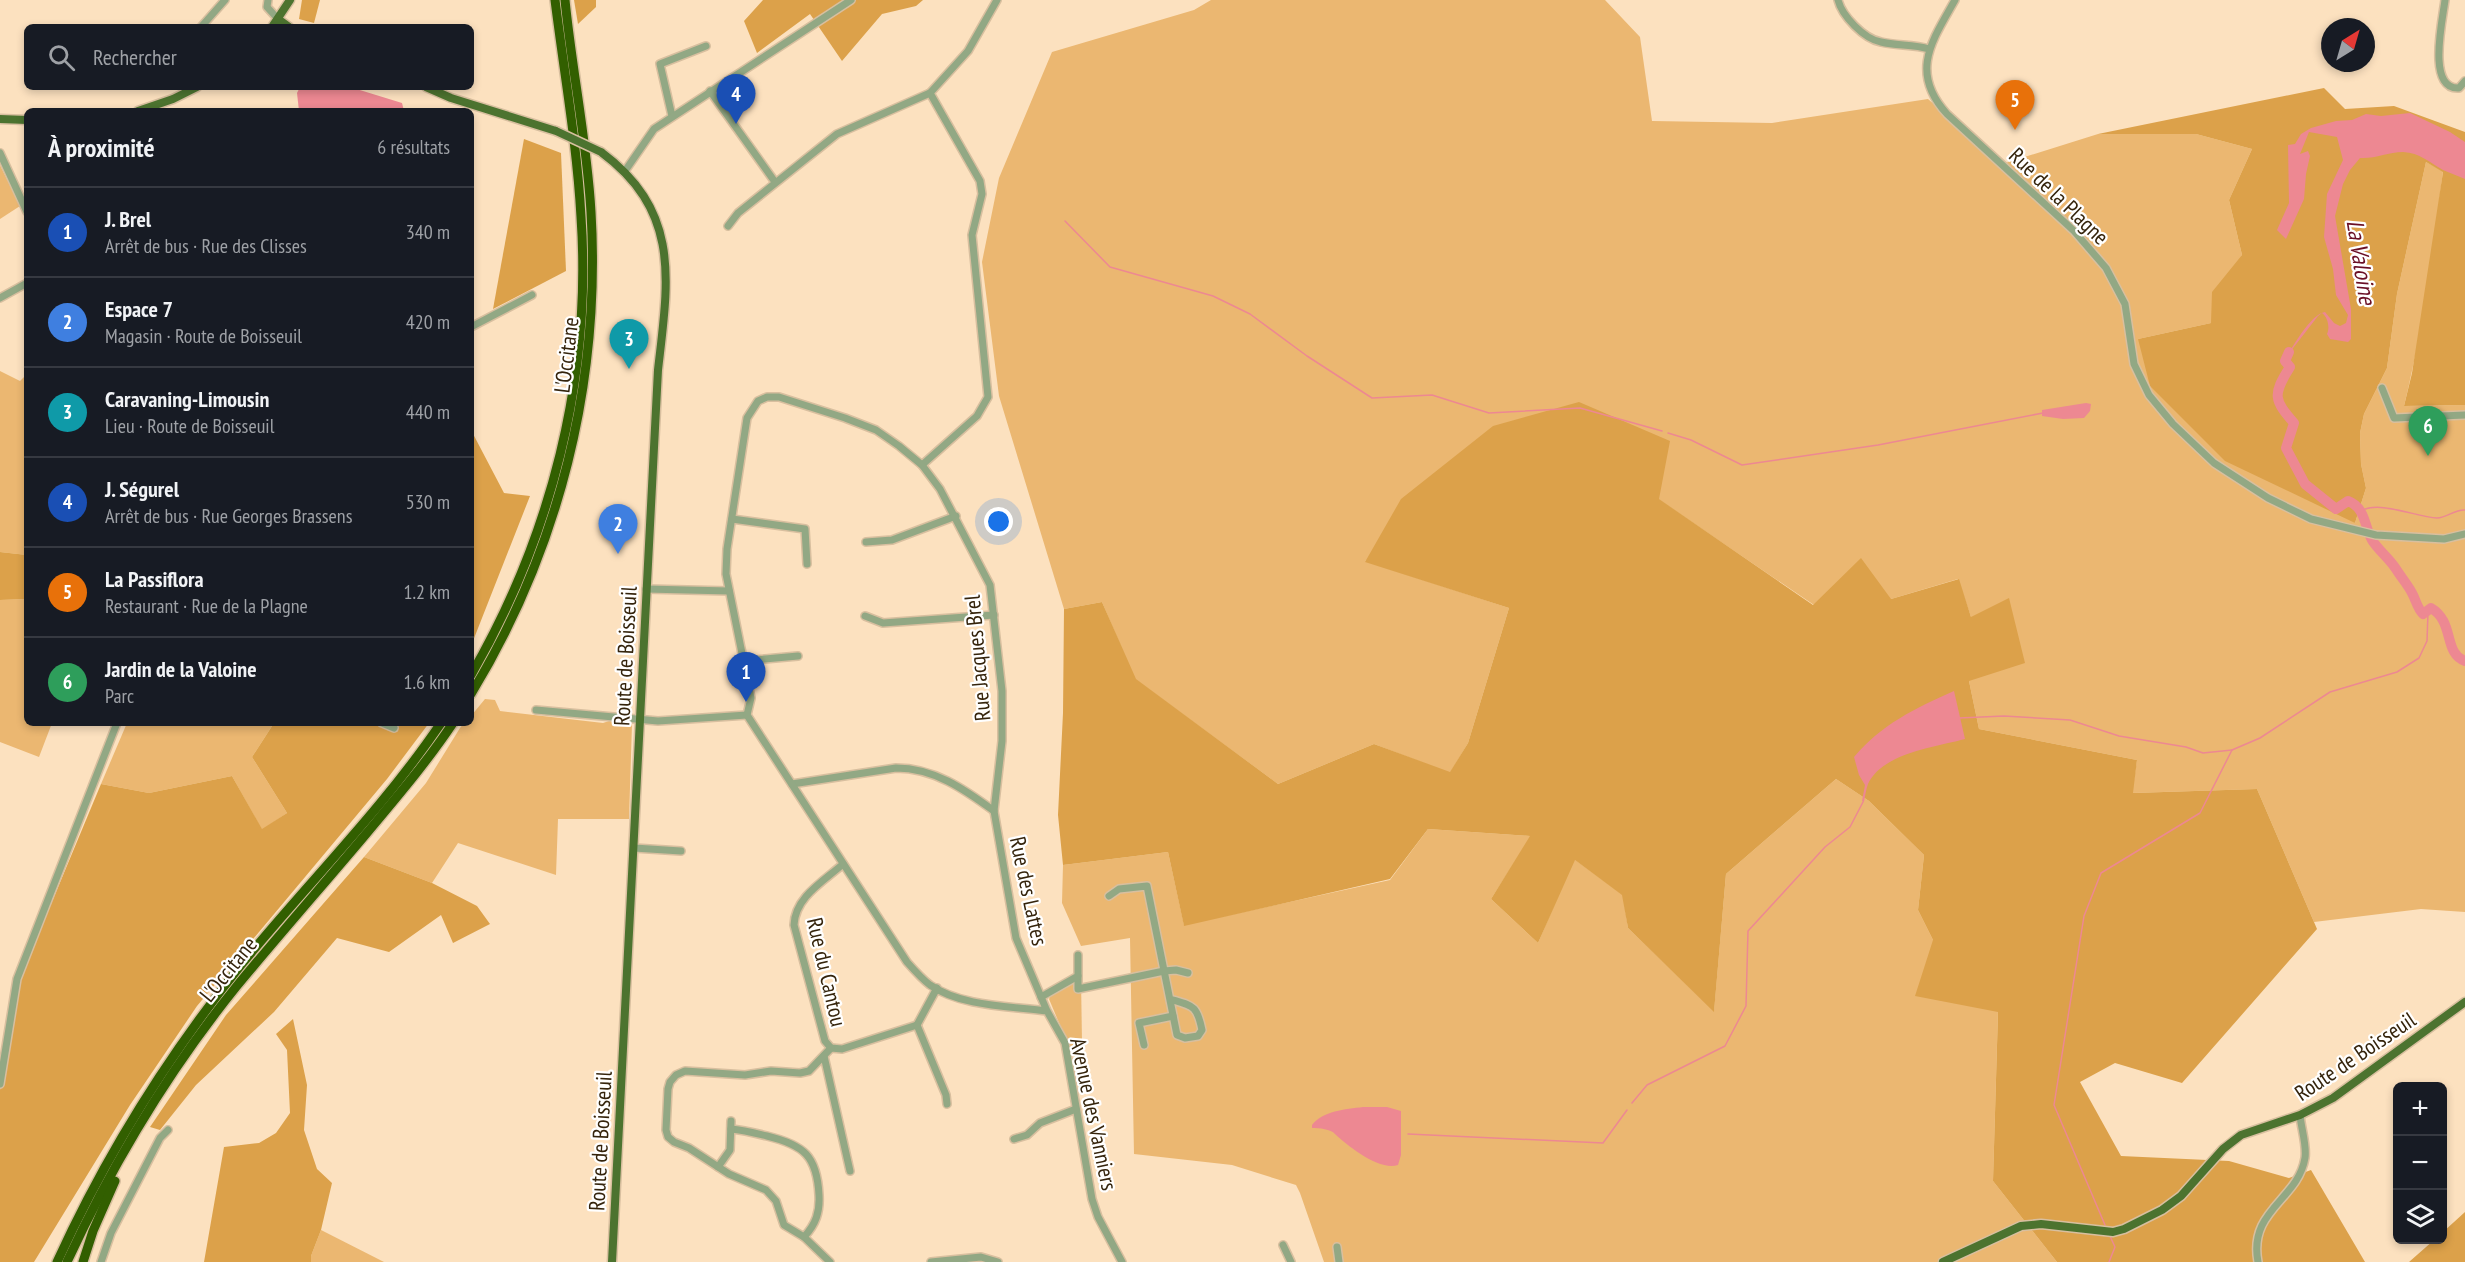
<!DOCTYPE html>
<html lang="fr">
<meta charset="utf-8">
<style>
:root{--surface:#171b24;--page:#20242c;--text:#f1f3f6;--muted:#9ea1a6;--line:#363941;--accent:#0f766e}
body{margin:0;font-family:"PT Sans Narrow",sans-serif;background:var(--page);color:var(--text)}
.controls{position:absolute;right:18px;bottom:18px;display:grid;overflow:hidden;border-radius:9px;box-shadow:0 3px 9px #0003}
.controls button{width:54px;height:54px;display:grid;place-items:center;padding:0;border:0;border-bottom:2px solid var(--line);background:var(--surface);color:var(--text);font:30px sans-serif}
.compass{position:absolute;left:2321px;top:18px;width:54px;height:54px;border-radius:50%;background:var(--surface);box-shadow:0 3px 9px #0003;rotate:37deg}
.you{position:absolute;left:999px;top:522px;width:21px;height:21px;margin:-15px;border:4px solid #fff;border-radius:50%;background:#1a73e8;box-shadow:0 0 0 9px #1a73e833}
.badge{display:grid;place-items:center;width:39px;height:39px;border-radius:50%;background:var(--accent);color:#fff;font-size:20px;font-weight:700}
.pin{position:absolute;translate:-50% -50px;filter:drop-shadow(0 2px 3px #0008)}
.pin::after{content:'';position:absolute;top:32px;width:21px;height:18px;background:inherit;clip-path:polygon(0 0,100% 0,50% 100%)}
.list{margin:0;padding:0;list-style:none}
h2{display:flex;justify-content:space-between;align-items:center;height:78px;margin:0;padding:0 24px;font-size:26px}
h2 small{font-size:20px;font-weight:400;color:var(--muted)}
.list li{display:grid;grid-template-columns:39px 1fr auto;gap:18px;align-items:center;box-sizing:border-box;height:90px;padding:0 24px;border-top:2px solid var(--line)}
.list b{display:block;font-size:22px;white-space:nowrap}
.list p{margin:0;font-size:20px;white-space:nowrap;color:var(--muted)}
.list em{font-size:20px;font-style:normal;color:var(--muted)}
.icon{flex:none;width:33px;height:33px;fill:none;stroke:currentColor;stroke-width:2;stroke-linecap:round;stroke-linejoin:round}
.map{position:relative;flex:none;width:2465px;height:1262px;overflow:hidden}
.search{position:absolute;background:var(--surface);box-shadow:0 3px 9px #0003;left:24px;top:24px;width:450px;height:66px;display:flex;align-items:center;gap:15px;box-sizing:border-box;padding:0 21px;border-radius:9px;color:var(--muted);font-size:22px}
.panel{position:absolute;background:var(--surface);box-shadow:0 3px 9px #0003;left:24px;top:108px;width:450px;height:618px;border-radius:9px}
.map>svg:first-child{display:block}
.green{fill:#ebb771}
.forest{fill:#dca14a}
.water{fill:#ed8892}
.lines{fill:none;stroke-linecap:round;stroke-linejoin:round}
.stream{stroke:#ed8892;stroke-width:1.5}
.river{stroke:#ed8892;stroke-width:10}
.minor-casing{stroke:#d8bf9f;stroke-width:10}
.major-casing{stroke:#d8bf9f;stroke-width:11}
.highway-casing{stroke:#d8bf9f;stroke-width:12}
.minor{stroke:#92a884;stroke-width:7}
.major{stroke:#4c732f;stroke-width:8}
.highway{stroke:#325f00;stroke-width:9}
.major-bridge-casing{stroke:#d8bf9f;stroke-width:11;stroke-linecap:butt}
.major-bridge{stroke:#4c732f;stroke-width:8}
.labels{text-anchor:middle;stroke-width:4.5;stroke-linejoin:round;paint-order:stroke}
.street-label{font-size:22px;fill:#35240c;stroke:#fff}
.water-label{font-size:24px;font-style:italic;fill:#6a0f25;stroke:#fff}
</style>
<div class="map">
<svg width="2465" height="1262" viewBox="0 0 2465 1262">
<rect width="100%" height="100%" fill="#fce1bf"/>
<g class="green">
<path d="M 1211,0 L 1605,0 L 1640,37 L 1652,121 L 1772,123 L 1928,99 L 2002,164 L 2098,134 L 2196,134 L 2252,149 L 2229,200 L 2242,255 L 2211,323 L 2138,339 L 2355,523 L 2366,488 L 2361,464 L 2360,433 L 2364,414 L 2387,368 L 2397,294 L 2426,162 L 2443,171 C 2433,250 2423,329 2404,406 L 2465,405 L 2465,912 L 2421,909 L 2314,922 L 2257,789 L 2132,793 L 2137,760 L 1979,729 L 1969,681 L 1971,617 L 1958,579 L 1891,599 L 1814,605 L 1658,499 L 1365,561 L 1509,608 L 1468,743 L 1450,773 L 1374,744 L 1278,784 L 1135,679 L 1102,602 L 1064,609 L 999,396 L 982,262 L 999,178 L 1052,52 L 1194,10 Z"/>
<path d="M 0,165 L 20,206 L 0,219 Z"/>
<path d="M 0,371 L 20,381 L 27,374 L 27,555 L 0,552 Z"/>
<path d="M 27,599 L 27,723 L 52,723 L 39,757 L 0,742 L 0,600 Z"/>
<path d="M 485,699 L 495,700 L 500,711 L 603,723 L 615,719 L 632,724 L 629,819 L 558,819 L 556,875 L 458,843 L 432,883 L 364,857 L 426,783 L 460,728 L 464,723 L 471,723 L 471,716 Z"/>
<path d="M 127,723 L 274,723 L 252,757 L 287,813 L 262,830 L 232,776 L 149,793 L 101,784 Z"/>
<path d="M 1836,779 L 1869,801 L 1924,855 L 1918,910 L 1933,940 L 1998,1011 L 1993,1181 L 2057,1262 L 1324,1262 L 1300,1193 L 1296,1185 L 1232,1165 L 1134,1154 L 1130,938 L 1081,946 L 1062,903 L 1063,865 L 1168,852 L 1184,925 L 1390,880 L 1428,829 L 1531,836 L 1491,899 L 1538,943 L 1574,859 L 1623,895 L 1628,928 L 1714,1011 L 1726,874 Z"/>
<path d="M 1081,979 L 1082,1042 L 1070,1049 L 1049,999 L 1052,993 Z"/>
<path d="M 321,1230 L 384,1262 L 311,1262 L 311,1256 Z"/>
</g>
<g class="forest">
<path d="M 302,0 L 320,0 L 314,23 L 299,19 Z"/>
<path d="M 574,0 L 596,0 L 596,7 L 578,24 Z"/>
<path d="M 763,0 L 923,0 L 916,6 L 882,14 L 842,61 L 810,14 L 757,53 L 744,21 Z"/>
<path d="M 2324,88 L 2345,109 L 2394,106 L 2465,132 L 2465,405 L 2404,406 L 2412,373 L 2443,172 L 2426,162 L 2397,294 L 2387,368 L 2364,414 L 2360,433 L 2361,464 L 2366,488 L 2355,523 L 2225,461 L 2150,386 L 2138,339 L 2211,323 L 2212,292 L 2242,255 L 2229,200 L 2252,149 L 2196,134 L 2098,134 Z"/>
<path d="M 524,139 L 561,153 L 566,271 L 493,309 Z"/>
<path d="M 1579,402 L 1670,441 L 1659,499 L 1813,605 L 1861,558 L 1891,599 L 1959,579 L 1971,617 L 2009,598 L 2025,663 L 1969,681 L 1979,729 L 2137,760 L 2133,793 L 2257,789 L 2317,929 L 2182,1083 L 2115,1063 L 2080,1082 L 2121,1156 L 2229,1161 L 2289,1178 L 2311,1170 L 2365,1262 L 2057,1262 L 1993,1181 L 1998,1012 L 1915,996 L 1933,940 L 1918,910 L 1924,855 L 1869,801 L 1836,779 L 1726,874 L 1714,1012 L 1628,928 L 1622,895 L 1575,860 L 1538,943 L 1491,899 L 1530,836 L 1428,829 L 1390,879 L 1184,926 L 1168,852 L 1063,865 L 1058,815 L 1063,713 L 1064,609 L 1102,602 L 1136,679 L 1278,784 L 1374,744 L 1450,772 L 1468,743 L 1509,608 L 1365,562 L 1401,499 L 1493,426 Z"/>
<path d="M 471,430 L 504,493 L 530,496 L 471,646 Z"/>
<path d="M 0,552 L 27,555 L 27,599 L 0,600 Z"/>
<path d="M 274,723 L 429,723 L 387,779 L 197,1006 L 130,1105 L 34,1262 L 0,1262 L 0,1090 L 21,976 L 101,784 L 149,793 L 232,776 L 262,829 L 287,813 L 252,757 Z"/>
<path d="M 364,857 L 432,883 L 477,906 L 490,924 L 453,943 L 441,915 L 389,952 L 337,938 L 274,1012 L 196,1085 L 160,1130 L 150,1127 L 226,1015 Z"/>
<path d="M 293,1019 L 307,1085 L 304,1130 L 317,1169 L 332,1183 L 321,1230 L 311,1256 L 311,1262 L 204,1262 L 224,1147 L 259,1143 L 276,1133 L 290,1113 L 287,1050 L 276,1034 Z"/>
<path d="M 2465,1212 L 2465,1262 L 2409,1262 L 2434,1240 L 2442,1240 L 2443,1232 Z"/>
</g>
<g class="water">
<path d="M 300,87 L 350,87 L 402,103 L 404,111 L 299,111 L 297,93 Z"/>
<path d="M 2410,113 L 2450,132 L 2465,142 L 2465,179 C 2458,176 2450,173 2443,170 C 2429,162 2420,153 2403,152 C 2388,152 2375,159 2360,158 L 2350,170 L 2343,184 L 2335,216 L 2351,309 L 2351,339 L 2348,342 L 2330,339 L 2327,334 C 2330,328 2328,317 2322,313 L 2318,316 L 2290,352 L 2288,359 L 2294,366 C 2286,378 2271,395 2284,410 C 2289,415 2294,417 2298,423 L 2289,448 L 2305,480 L 2335,507 L 2341,504 L 2348,497 L 2358,502 L 2356,503 L 2370,523 L 2352,502 L 2348,501 L 2336,509 L 2305,484 L 2286,448 L 2294,423 C 2274,400 2272,395 2290,367 L 2286,358 C 2293,346 2311,314 2325,312 L 2334,323 L 2340,326 L 2346,323 L 2348,315 L 2336,295 L 2333,269 L 2324,237 L 2327,194 L 2343,160 L 2337,137 L 2309,132 L 2300,154 L 2308,151 L 2310,156 L 2306,174 L 2304,199 L 2286,239 L 2277,230 L 2289,203 L 2288,145 L 2295,144 L 2301,134 L 2311,128 L 2336,121 L 2352,120 L 2366,114 L 2381,116 Z"/>
<path d="M 2086,403 L 2091,404 L 2090,411 L 2084,418 L 2063,419 L 2042,416 L 2042,410 Z"/>
<path d="M 2377,540 L 2383,553 L 2397,564 L 2410,588 L 2416,592 L 2421,609 L 2425,610 L 2432,606 C 2450,615 2451,632 2453,649 L 2465,661 C 2443,653 2455,622 2431,609 L 2423,614 L 2396,568 L 2383,556 L 2373,541 Z"/>
<path d="M 1954,691 L 1965,739 C 1936,747 1882,753 1868,784 C 1866,789 1865,797 1864,802 L 1862,801 L 1865,785 L 1859,775 L 1854,757 C 1881,725 1915,708 1954,691 Z"/>
<path d="M 1363,1107 L 1387,1107 L 1401,1111 L 1401,1155 L 1398,1165 C 1379,1171 1348,1146 1335,1134 C 1331,1129 1319,1128 1312,1128 L 1312,1125 C 1323,1111 1345,1109 1363,1107 Z"/>
</g>
<g class="lines">
<g class="stream">
<path d="M 1065,221 L 1110,267 L 1213,296 L 1250,314 L 1307,356 L 1372,398 L 1432,395 L 1489,413 L 1580,408 L 1662,431"/>
<path d="M 1668,433 L 1691,440 L 1742,465 L 1878,445 L 2043,413"/>
<path d="M 2361,511 C 2379,500 2416,517 2437,518 C 2447,518 2455,509 2465,510"/>
<path d="M 1959,718 L 2004,716 L 2070,720 L 2119,736 L 2186,747 L 2203,753 L 2232,750"/>
<path d="M 1632,1103 L 1647,1085 L 1725,1046 L 1746,1006 L 1748,931 L 1825,847 L 1850,827 L 1863,802"/>
<path d="M 1408,1134 L 1603,1143 L 1627,1110"/>
<path d="M 2105,1225 L 2054,1105 L 2084,916 L 2101,873 L 2200,813 L 2232,750 L 2260,738 L 2330,692 L 2397,672 L 2419,658 L 2427,641 L 2428,612"/>
<path d="M 2109,1262 L 2115,1247 L 2110,1236"/>
</g>
<path class="river" d="M 2289,352 L 2285,361 L 2290,367 C 2272,395 2274,400 2294,423 L 2286,448 L 2305,484 L 2336,509 L 2348,501 C 2366,508 2364,526 2372,540 C 2379,551 2389,558 2396,569 C 2401,577 2408,585 2412,593 C 2416,600 2417,608 2423,614 L 2431,608 C 2455,622 2443,653 2465,661"/>
<defs>
<g id="minor">
<path d="M 268,0 L 267,7 L 278,19"/>
<path d="M 1838,0 C 1842,16 1864,39 1881,42 C 1897,46 1913,44 1929,49"/>
<path d="M 1955,0 C 1932,41 1909,72 1947,114 L 2074,231 L 2106,268 L 2125,304 L 2134,364 L 2149,395 L 2173,424 L 2214,463 L 2268,498 L 2311,519 L 2376,535 L 2444,539 L 2465,534"/>
<path d="M 2445,0 C 2443,18 2426,90 2459,88 L 2465,81"/>
<path d="M 201,27 L 225,0"/>
<path d="M 710,91 L 775,182"/>
<path d="M 672,116 L 660,64 L 706,46"/>
<path d="M 0,153 L 27,212"/>
<path d="M 625,171 L 654,129 L 851,0"/>
<path d="M 728,226 L 738,213 L 837,134 L 930,93 L 968,51 L 997,0"/>
<path d="M 0,298 L 27,283"/>
<path d="M 471,327 L 532,295"/>
<path d="M 2382,388 L 2394,418 L 2465,415"/>
<path d="M 922,465 L 977,416 L 988,397 L 972,235 L 982,194 L 980,181 L 930,93"/>
<path d="M 732,519 L 805,529 L 807,564"/>
<path d="M 866,542 L 892,540 L 956,516"/>
<path d="M 646,589 L 729,591"/>
<path d="M 865,616 L 883,623 L 994,615"/>
<path d="M 744,661 L 798,656"/>
<path d="M 536,710 L 658,721 L 747,715"/>
<path d="M 382,723 L 394,728"/>
<path d="M 792,784 L 896,768 C 934,768 964,789 994,811"/>
<path d="M 634,848 L 681,851"/>
<path d="M 843,864 C 824,881 795,897 794,925 L 825,1041 L 831,1048 L 842,1049 L 917,1025 L 937,988"/>
<path d="M 1109,896 L 1119,889 L 1147,886 L 1177,1035 L 1185,1038 L 1198,1036 L 1202,1030 C 1197,1005 1193,1006 1170,999"/>
<path d="M 1078,976 L 1078,989 L 1164,971 L 1176,970 L 1188,973"/>
<path d="M 1041,997 L 1078,976 L 1078,955"/>
<path d="M 1047,1011 C 1010,1006 962,1007 930,985 C 922,979 914,970 907,962 L 747,715 L 751,698 L 726,574 L 727,549 L 747,418 L 758,401 L 767,397 L 779,397 L 845,418 L 876,430 L 899,446 L 922,465 L 940,489 L 990,585 L 1002,691 L 1002,741 L 994,811 L 1016,938 L 1047,1011 L 1065,1043 L 1092,1199 L 1098,1217 L 1122,1262"/>
<path d="M 917,1025 L 946,1095 L 947,1104"/>
<path d="M 1144,1045 L 1139,1023 L 1173,1016"/>
<path d="M 824,1056 L 850,1171"/>
<path d="M 0,1084 L 17,979 L 117,723"/>
<path d="M 731,1129 C 743,1130 755,1133 767,1136 C 804,1145 817,1156 819,1195 C 820,1212 816,1224 804,1237"/>
<path d="M 1014,1139 L 1027,1135 L 1040,1123 L 1076,1109"/>
<path d="M 718,1167 L 730,1150 L 731,1121"/>
<path d="M 1283,1245 L 1291,1262"/>
<path d="M 1337,1247 L 1339,1262"/>
<path d="M 101,1262 L 111,1233 L 160,1138 L 168,1130"/>
<path d="M 830,1262 L 804,1237 L 784,1225 L 776,1201 L 766,1190 L 729,1174 L 689,1148 L 674,1142 L 668,1137 L 666,1130 L 668,1089 L 670,1082 L 676,1075 L 685,1071 L 745,1075 L 771,1071 L 800,1073 L 809,1071 L 831,1048"/>
<path d="M 931,1262 L 981,1257 L 998,1262"/>
<path d="M 2258,1262 C 2248,1210 2298,1200 2305,1158 C 2307,1145 2301,1128 2300,1115"/>
</g>
<g id="major">
<path d="M 278,19 L 289,27"/>
<path d="M 272,27 L 290,0"/>
<path d="M 426,87 L 451,98 L 556,131"/>
<path d="M 138,111 L 173,99 L 197,87"/>
<path d="M 0,119 L 27,120"/>
<path d="M 601,152 C 682,212 668,282 658,370 L 612,1262"/>
<path d="M 1943,1262 L 2021,1226 L 2041,1224 L 2113,1232 L 2124,1229 L 2162,1210 L 2181,1196 L 2223,1149 L 2241,1135 L 2300,1115 L 2333,1098 L 2465,1002"/>
</g>
<g id="highway">
<path d="M 471,675 C 551,537 592,377 581,217 C 577,144 564,72 555,0"/>
<path d="M 471,694 C 559,549 601,382 591,212 C 587,141 572,71 565,0"/>
<path d="M 57,1262 C 106,1155 167,1057 241,965 C 307,884 382,810 441,723"/>
<path d="M 67,1262 C 112,1165 169,1070 236,987 C 279,935 323,885 366,834 C 396,798 427,762 453,723"/>
<path d="M 83,1262 L 93,1231 L 115,1181"/>
</g>
</defs>
<use href="#minor" class="minor-casing"/>
<use href="#major" class="major-casing"/>
<use href="#highway" class="highway-casing"/>
<use href="#minor" class="minor"/>
<use href="#major" class="major"/>
<use href="#highway" class="highway"/>
<defs>
<path id="major-bridge" d="M 556,131 L 601,152"/>
</defs>
<use href="#major-bridge" class="major-bridge-casing"/>
<use href="#major-bridge" class="major-bridge"/>
</g>
<g class="labels">
<g class="street-label">
<text transform="translate(2059 196) rotate(44)" y="8">Rue de la Plagne</text>
<text transform="translate(566 355) rotate(-83)" y="8">L'Occitane</text>
<text transform="translate(625 656) rotate(-87)" y="8">Route de Boisseuil</text>
<text transform="translate(977 658) rotate(-95)" y="8">Rue Jacques Brel</text>
<text transform="translate(1029 891) rotate(78)" y="8">Rue des Lattes</text>
<text transform="translate(228 969) rotate(-51)" y="8">L'Occitane</text>
<text transform="translate(827 972) rotate(77)" y="8">Rue du Cantou</text>
<text transform="translate(2355 1056) rotate(-34)" y="8">Route de Boisseuil</text>
<text transform="translate(1094 1114) rotate(78)" y="8">Avenue des Vanniers</text>
<text transform="translate(600 1141) rotate(-87)" y="8">Route de Boisseuil</text>
</g>
<g class="water-label">
<text transform="translate(2361 262) rotate(81)" y="8">La Valoine</text>
</g>
</g>
</svg>
<div class="controls">
<button>+</button>
<button>−</button>
<button><svg class="icon" aria-label="layers" viewBox="0 0 24 24"><path d="M12 4l9 5-9 5-9-5zM3 14l9 5 9-5"/></svg></button>
</div>
<svg class="compass" viewBox="-18 -18 36 36"><path d="M0-13l5 13h-10z" fill="#e53935"/><path d="M0 13l5-13h-10z" fill="#9ea1a6"/></svg>
<div class="you"></div>
<div class="pin badge" style="left:746px;top:702px;background:#1a4fb4">1</div>
<div class="pin badge" style="left:618px;top:554px;background:#3f7fe0">2</div>
<div class="pin badge" style="left:629px;top:369px;background:#0f9aa8">3</div>
<div class="pin badge" style="left:736px;top:124px;background:#1a4fb4">4</div>
<div class="pin badge" style="left:2015px;top:130px;background:#e8710a">5</div>
<div class="pin badge" style="left:2428px;top:456px;background:#2e9e5b">6</div>
<div class="search"><svg class="icon" aria-label="search" viewBox="0 0 24 24"><circle cx="10" cy="10" r="6"/><path d="M15 15l6 6"/></svg>Rechercher</div>
<section class="panel">
<h2>À proximité<small>6 résultats</small></h2>
<ul class="list">
<li><span class="badge" style="background:#1a4fb4">1</span><div><b>J. Brel</b><p>Arrêt de bus · Rue des Clisses</p></div><em>340 m</em></li>
<li><span class="badge" style="background:#3f7fe0">2</span><div><b>Espace 7</b><p>Magasin · Route de Boisseuil</p></div><em>420 m</em></li>
<li><span class="badge" style="background:#0f9aa8">3</span><div><b>Caravaning-Limousin</b><p>Lieu · Route de Boisseuil</p></div><em>440 m</em></li>
<li><span class="badge" style="background:#1a4fb4">4</span><div><b>J. Ségurel</b><p>Arrêt de bus · Rue Georges Brassens</p></div><em>530 m</em></li>
<li><span class="badge" style="background:#e8710a">5</span><div><b>La Passiflora</b><p>Restaurant · Rue de la Plagne</p></div><em>1.2 km</em></li>
<li><span class="badge" style="background:#2e9e5b">6</span><div><b>Jardin de la Valoine</b><p>Parc</p></div><em>1.6 km</em></li>
</ul>
</section>
</div>
